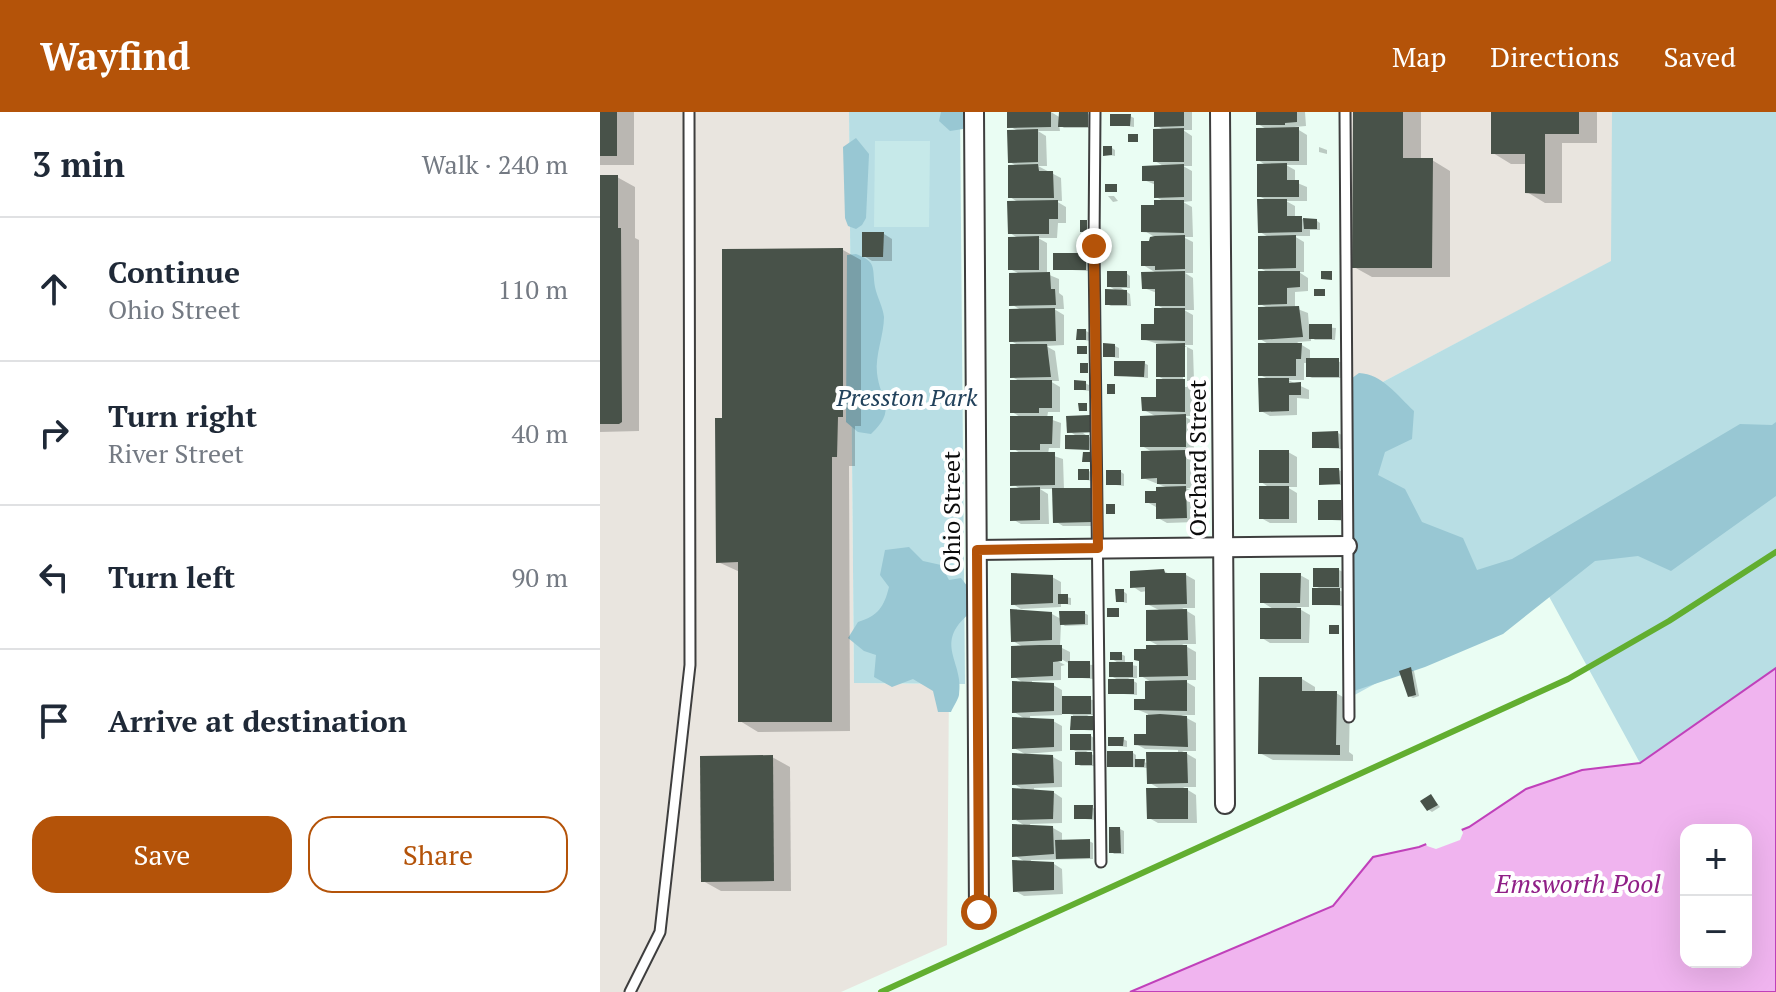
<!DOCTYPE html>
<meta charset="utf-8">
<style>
:root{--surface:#fff;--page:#f6f6f7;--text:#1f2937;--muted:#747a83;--line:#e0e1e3;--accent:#b45309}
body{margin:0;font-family:"PT Serif",serif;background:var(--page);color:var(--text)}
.controls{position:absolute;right:24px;bottom:24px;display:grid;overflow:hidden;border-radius:16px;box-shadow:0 8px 32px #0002}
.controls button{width:72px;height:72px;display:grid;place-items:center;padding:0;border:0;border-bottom:2px solid var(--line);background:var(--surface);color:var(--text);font:40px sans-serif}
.stop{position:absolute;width:24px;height:24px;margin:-18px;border:6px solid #b45309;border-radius:50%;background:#fff}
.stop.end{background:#b45309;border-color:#fff;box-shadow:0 2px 8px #0008}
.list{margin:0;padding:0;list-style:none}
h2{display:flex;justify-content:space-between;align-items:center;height:104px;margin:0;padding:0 32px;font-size:34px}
h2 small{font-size:26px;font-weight:400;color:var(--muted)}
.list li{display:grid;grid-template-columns:52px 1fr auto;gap:24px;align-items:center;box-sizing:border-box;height:144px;padding:0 32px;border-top:2px solid var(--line)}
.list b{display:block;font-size:30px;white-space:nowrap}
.list p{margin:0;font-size:26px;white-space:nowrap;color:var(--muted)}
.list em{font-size:26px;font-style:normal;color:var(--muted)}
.actions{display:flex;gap:16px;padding:24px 32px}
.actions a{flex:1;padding:18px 0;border:2px solid var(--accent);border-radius:24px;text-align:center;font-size:28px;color:var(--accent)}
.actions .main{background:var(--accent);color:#fff}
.icon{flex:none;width:44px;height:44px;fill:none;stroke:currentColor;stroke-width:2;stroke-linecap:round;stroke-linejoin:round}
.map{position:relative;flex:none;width:1176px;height:880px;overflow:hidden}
header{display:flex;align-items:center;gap:48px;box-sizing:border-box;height:112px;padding:0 40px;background:var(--accent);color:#fff}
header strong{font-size:38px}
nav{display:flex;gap:44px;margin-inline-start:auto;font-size:28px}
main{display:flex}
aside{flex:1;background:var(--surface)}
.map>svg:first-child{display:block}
.industrial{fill:#e9e5df}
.green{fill:#b8dee4}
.forest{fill:#98c7d3}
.pitch{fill:#c6e9e9}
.water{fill:#f0b4ef;stroke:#c041ba;stroke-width:2;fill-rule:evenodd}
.pier{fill:#eafdf3}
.shadow{fill:#0003}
.building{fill:#485249}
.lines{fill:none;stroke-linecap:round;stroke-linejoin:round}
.service-casing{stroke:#3e3e3e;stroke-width:13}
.minor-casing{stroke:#3e3e3e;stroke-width:22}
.service{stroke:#fff;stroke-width:9}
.minor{stroke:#fff;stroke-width:18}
.rail{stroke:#62ae30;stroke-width:6}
.route{stroke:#b45309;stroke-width:10}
.labels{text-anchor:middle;stroke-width:8;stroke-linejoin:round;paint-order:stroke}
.park-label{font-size:24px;font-style:italic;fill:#22425c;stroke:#fff}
.street-label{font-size:24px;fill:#0b0b0b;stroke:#fff}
.water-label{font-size:26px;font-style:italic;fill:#902087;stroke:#fff}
</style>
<header>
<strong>Wayfind</strong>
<nav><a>Map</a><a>Directions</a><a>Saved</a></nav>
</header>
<main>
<aside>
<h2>3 min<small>Walk · 240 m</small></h2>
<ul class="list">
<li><svg class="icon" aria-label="ahead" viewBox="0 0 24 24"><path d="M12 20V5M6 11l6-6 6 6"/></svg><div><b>Continue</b><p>Ohio Street</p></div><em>110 m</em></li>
<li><svg class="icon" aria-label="right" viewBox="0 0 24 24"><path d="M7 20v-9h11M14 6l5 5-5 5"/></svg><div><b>Turn right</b><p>River Street</p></div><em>40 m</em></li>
<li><svg class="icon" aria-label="left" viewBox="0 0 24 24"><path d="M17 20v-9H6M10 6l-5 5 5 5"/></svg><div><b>Turn left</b></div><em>90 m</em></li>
<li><svg class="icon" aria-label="arrive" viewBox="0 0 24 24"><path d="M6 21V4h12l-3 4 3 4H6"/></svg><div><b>Arrive at destination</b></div></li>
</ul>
<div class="actions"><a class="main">Save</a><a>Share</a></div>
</aside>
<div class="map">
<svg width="1176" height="880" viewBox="0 0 1176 880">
<rect width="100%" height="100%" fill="#eafdf3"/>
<g class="industrial">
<path d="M 0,0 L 249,0 L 254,571 L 349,572 L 347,833 L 241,880 L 0,880 Z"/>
<path d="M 745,0 L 1012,0 L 1012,149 L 762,281 L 746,282 Z"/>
</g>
<g class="green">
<path d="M 249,0 L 360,0 L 365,572 L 254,571 Z"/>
<path d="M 1012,0 L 1176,0 L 1176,556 L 1040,651 L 946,479 L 749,586 L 762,281 L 1011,149 Z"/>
</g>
<g class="forest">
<path d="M 341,0 L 373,0 L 363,17 L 350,19 L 339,9 Z"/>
<path d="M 256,26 L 269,42 L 266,106 L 262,113 L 256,117 L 248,114 L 245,106 L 243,35 Z"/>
<path d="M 256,142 C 277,150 272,155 275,175 C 277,185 283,195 284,205 C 284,223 275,243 277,261 C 280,289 298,297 271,322 L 258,320 L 246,310 L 247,143 Z"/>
<path d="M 759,261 C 782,262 797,283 814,299 L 812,327 L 785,340 L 778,363 L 805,377 L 822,410 L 863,426 L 877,458 L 912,447 L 1140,312 L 1172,313 L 1176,310 L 1176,384 L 1071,459 L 1038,444 L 995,449 L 903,522 L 825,555 L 751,580 L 748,269 Z"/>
<path d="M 309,435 L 323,449 L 341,453 L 349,468 L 361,466 L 371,479 L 370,501 C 332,532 365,550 359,583 C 358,588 353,595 351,600 L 338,600 L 333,579 L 313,567 L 292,575 L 274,565 L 276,543 L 264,539 L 248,526 L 258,510 C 278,504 284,495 289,475 L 280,463 L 285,438 Z"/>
</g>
<path class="pitch" d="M 275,29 L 330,29 L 329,115 L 274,115 Z"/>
<path class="water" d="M 1176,556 L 1176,880 L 530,880 L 733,794 L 773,745 L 819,735 L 869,715 L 926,677 L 982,658 L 1040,651 ZM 1086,718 L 1146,718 L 1146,850 L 1086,850 Z"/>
<path class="pier" d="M 860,714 L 863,721 L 860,728 L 836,737 L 827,734 L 825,729 Z"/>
<g class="shadow">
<rect x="0" y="0" width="34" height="53"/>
<path d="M 409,0 L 451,0 L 461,6 L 488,2 L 492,4 L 491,16 L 464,16 L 459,13 L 460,19 L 438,19 L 446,24 L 447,54 L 438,54 L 461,66 L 462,89 L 456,89 L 466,95 L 466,111 L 458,111 L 457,126 L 438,126 L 447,131 L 447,162 L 459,167 L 459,181 L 463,184 L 464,197 L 454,197 L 464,203 L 464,233 L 446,234 L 455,239 L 459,269 L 450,269 L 460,275 L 460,300 L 448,300 L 447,306 L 461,311 L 460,336 L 449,336 L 448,342 L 463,347 L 464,378 L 491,378 L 500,383 L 500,414 L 463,414 L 455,409 L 454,377 L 440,377 L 448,382 L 449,412 L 421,412 L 412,407 L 421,377 L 412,372 L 422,342 L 412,336 L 422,306 L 412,300 L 421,270 L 412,265 L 420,234 L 411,229 L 421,198 L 411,192 L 420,162 L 410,157 L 419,127 L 410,121 L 419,91 L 410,85 L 418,55 L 410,50 L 418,19 L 409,14 Z"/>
<path d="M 556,0 L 592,0 L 592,18 L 583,18 L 592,24 L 592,54 L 583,54 L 592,59 L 592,89 L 583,90 L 592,95 L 593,125 L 583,125 L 593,130 L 593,161 L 585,161 L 593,166 L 594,198 L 584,198 L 593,203 L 593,233 L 583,233 L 593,238 L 594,269 L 587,269 L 587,235 L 583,235 L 583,275 L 587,275 L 587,270 L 593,274 L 593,304 L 584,304 L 594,310 L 594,339 L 582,339 L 594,345 L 594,376 L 586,376 L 595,381 L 595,410 L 567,411 L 558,406 L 556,395 L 547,390 L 568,376 L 543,366 L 554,341 L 542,334 L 557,305 L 544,298 L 558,287 L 566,269 L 558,264 L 558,232 L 543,227 L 556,214 L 566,198 L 557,193 L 557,181 L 544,176 L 558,162 L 543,153 L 558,127 L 543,118 L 556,94 L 565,90 L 556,85 L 556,73 L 544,68 L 565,55 L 555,49 L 565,19 L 556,13 Z"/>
<path d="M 658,0 L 705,0 L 706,14 L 694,15 L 707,23 L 707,53 L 686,53 L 695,58 L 695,70 L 707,75 L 707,89 L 686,89 L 695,94 L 695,106 L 717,109 L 720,111 L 720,118 L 710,118 L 710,124 L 694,124 L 704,130 L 704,160 L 699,160 L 708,166 L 708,179 L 695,180 L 695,196 L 708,201 L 709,214 L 736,216 L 735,228 L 715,228 L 711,225 L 711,229 L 697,230 L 710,238 L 710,248 L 742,250 L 742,266 L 712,266 L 708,264 L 708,251 L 704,251 L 704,268 L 688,268 L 709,278 L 709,287 L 697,286 L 697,303 L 670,304 L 661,299 L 670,268 L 660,263 L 670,233 L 660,227 L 668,196 L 660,192 L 669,161 L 660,156 L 670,126 L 660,120 L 668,89 L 659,84 L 667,54 L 658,48 L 668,18 L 658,12 Z"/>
<path d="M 755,0 L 821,0 L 821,48 L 832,48 L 850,59 L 850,165 L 772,165 L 754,155 Z"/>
<path d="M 893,0 L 997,0 L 997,31 L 962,31 L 962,91 L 945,91 L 927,80 L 927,52 L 911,52 L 893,41 Z"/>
<path d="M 530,4 L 534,6 L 534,15 L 512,12 Z"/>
<path d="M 719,35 L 727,38 L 727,42 L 719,40 Z"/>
<path d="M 512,36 L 515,38 L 515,44 L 505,42 Z"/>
<path d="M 0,65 L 17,65 L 35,75 L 35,126 L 39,128 L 39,319 L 0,320 Z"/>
<path d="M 508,84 L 514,84 L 518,89 L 513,90 Z"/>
<path d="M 284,122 L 292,127 L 292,149 L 272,149 L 264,144 Z"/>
<path d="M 243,138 L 261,148 L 261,314 L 255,314 L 255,354 L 249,354 L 250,619 L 158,620 L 140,609 L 140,460 L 118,450 L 124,308 Z"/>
<path d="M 485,143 L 489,145 L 489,159 L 455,157 Z"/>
<path d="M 526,161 L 530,164 L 530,176 L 521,176 L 530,182 L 531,194 L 511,194 L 507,192 L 518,180 L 509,174 Z"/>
<path d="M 486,219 L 490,221 L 490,229 L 478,227 Z"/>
<path d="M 515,234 L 519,236 L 519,246 L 505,244 Z"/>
<path d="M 544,251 L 548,253 L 548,266 L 516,263 Z"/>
<path d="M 485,271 L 489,273 L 489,279 L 476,277 Z"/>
<path d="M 489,305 L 493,307 L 493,321 L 483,321 L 492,327 L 492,338 L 467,336 L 478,325 L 469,319 Z"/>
<path d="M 738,321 L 742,323 L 742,337 L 714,335 Z"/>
<path d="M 688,340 L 697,345 L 697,375 L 687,375 L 697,381 L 697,411 L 670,411 L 661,406 L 670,376 L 661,370 Z"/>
<path d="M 739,358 L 743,360 L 743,373 L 721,372 Z"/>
<path d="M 489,359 L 492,361 L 493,369 L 480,367 Z"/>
<path d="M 521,360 L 524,362 L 524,374 L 508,372 Z"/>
<path d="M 740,390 L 744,392 L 744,409 L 720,407 Z"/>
<path d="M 739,458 L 743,460 L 742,476 L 734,476 L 743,480 L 743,494 L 714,492 L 723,478 L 715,474 Z"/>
<path d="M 564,459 L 571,463 L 586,463 L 595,468 L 595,496 L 582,496 L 595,504 L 596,532 L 582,532 L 596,540 L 596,568 L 583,568 L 595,575 L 595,603 L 581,603 L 596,611 L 596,639 L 582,639 L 596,647 L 596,675 L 583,675 L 596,683 L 597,711 L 558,711 L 549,706 L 562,678 L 548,670 L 548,656 L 509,654 L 533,641 L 536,643 L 536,649 L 548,651 L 578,642 L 578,638 L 545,637 L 536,632 L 548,624 L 548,602 L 536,597 L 547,589 L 553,571 L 541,564 L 561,535 L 548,528 L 561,499 L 547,492 L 547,479 L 541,480 L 532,474 Z"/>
<path d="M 700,463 L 709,468 L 709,495 L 696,495 L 710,503 L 709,531 L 670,531 L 662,526 L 675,498 L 662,490 Z"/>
<path d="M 452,465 L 461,470 L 461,484 L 471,486 L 471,493 L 461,491 L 461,495 L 421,497 L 413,492 Z"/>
<path d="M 523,479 L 527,482 L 527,491 L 518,489 Z"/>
<path d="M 484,501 L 488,503 L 488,513 L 465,514 L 461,511 L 460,535 L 470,540 L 470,551 L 493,553 L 494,567 L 470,565 L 470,552 L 454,543 L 452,546 L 465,553 L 461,554 L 461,568 L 432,569 L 432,572 L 453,573 L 462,578 L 462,586 L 494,588 L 494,603 L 487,603 L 496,608 L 496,619 L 472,617 L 473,603 L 462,600 L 462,603 L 430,604 L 430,608 L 453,609 L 462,614 L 462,639 L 425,642 L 414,636 L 427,608 L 414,600 L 425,572 L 413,564 L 425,536 L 413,529 L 452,502 L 461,507 Z"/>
<path d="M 521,542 L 525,544 L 525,552 L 537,554 L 537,566 L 528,566 L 537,571 L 537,583 L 510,581 L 520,569 L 511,564 L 520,552 L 512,547 Z"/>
<path d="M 810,557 L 814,559 L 819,584 L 813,586 L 809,584 Z"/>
<path d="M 702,567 L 715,575 L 715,581 L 736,581 L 750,589 L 749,640 L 753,643 L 753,649 L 673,648 L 660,641 Z"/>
<path d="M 491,624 L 494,626 L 494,639 L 486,639 L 495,644 L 495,654 L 481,654 L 477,652 L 477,640 L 472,637 Z"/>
<path d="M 523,627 L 527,629 L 527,635 L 510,633 Z"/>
<path d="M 172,645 L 190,655 L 191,779 L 121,779 L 103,769 Z"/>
<path d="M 453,645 L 462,650 L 462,675 L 434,676 L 434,679 L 453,680 L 462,686 L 462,711 L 430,712 L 430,715 L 453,716 L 462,721 L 462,730 L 489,729 L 493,731 L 493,747 L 431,748 L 431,751 L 454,752 L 462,757 L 463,782 L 424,784 L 415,779 L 427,751 L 414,743 L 427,715 L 414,707 L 426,679 L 414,672 Z"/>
<path d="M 831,684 L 840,695 L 832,700 L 829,698 Z"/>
<path d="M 492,695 L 496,698 L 495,708 L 476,706 Z"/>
<path d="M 520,717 L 524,719 L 524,742 L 514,742 L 511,739 Z"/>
</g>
<g class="building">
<rect x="0" y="0" width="17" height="44"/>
<path d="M 407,0 L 451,0 L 451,15 L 407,16 Z"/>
<path d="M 459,0 L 488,0 L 488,15 L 458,15 Z"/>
<path d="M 554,0 L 584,0 L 584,14 L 554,15 Z"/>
<path d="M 656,0 L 697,0 L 697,10 L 685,11 L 685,13 L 656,13 Z"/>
<path d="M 753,0 L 803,0 L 803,46 L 833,46 L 832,156 L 752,156 Z"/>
<path d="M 891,0 L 979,0 L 979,22 L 945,22 L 945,82 L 925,81 L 925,42 L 891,42 Z"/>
<path d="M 510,2 L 531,2 L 530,14 L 510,14 Z"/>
<path d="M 699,15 L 699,49 L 656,49 L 656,16 Z"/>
<path d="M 584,16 L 584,50 L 553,50 L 553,17 Z"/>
<path d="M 438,17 L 438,50 L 408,51 L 407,18 Z"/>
<rect x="528" y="22" width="10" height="8"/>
<path d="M 503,34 L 512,34 L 512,43 L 503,44 Z"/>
<path d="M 687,51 L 687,68 L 699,68 L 699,85 L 657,85 L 657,52 Z"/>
<path d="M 438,52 L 439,59 L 453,59 L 454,86 L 408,86 L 408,53 Z"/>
<path d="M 584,52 L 584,85 L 554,86 L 554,69 L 542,69 L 542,54 Z"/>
<path d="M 0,63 L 18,63 L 18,116 L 21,116 L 22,310 L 19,312 L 0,312 Z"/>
<rect x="505" y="72" width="12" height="8"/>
<path d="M 657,87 L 687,87 L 687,104 L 702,104 L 702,120 L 658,121 Z"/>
<path d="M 458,88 L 458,107 L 449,107 L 449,122 L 408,122 L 407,89 Z"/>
<path d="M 554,88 L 584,88 L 584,121 L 541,120 L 541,93 L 554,93 Z"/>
<path d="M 703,106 L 717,107 L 717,117 L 704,117 Z"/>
<rect x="480" y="108" width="7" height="12"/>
<path d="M 262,120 L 284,120 L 283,145 L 262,145 Z"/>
<path d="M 585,123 L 585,157 L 555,158 L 555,154 L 541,154 L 541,129 L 549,129 L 550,125 L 555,124 Z"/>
<path d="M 696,123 L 696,156 L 658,157 L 658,124 Z"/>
<path d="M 439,124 L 439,158 L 408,158 L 408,125 Z"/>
<path d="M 243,136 L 243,305 L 238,305 L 237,345 L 232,345 L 232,610 L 138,610 L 138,450 L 116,451 L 115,306 L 122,306 L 122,137 Z"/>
<rect x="453" y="141" width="33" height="17"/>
<rect x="507" y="159" width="20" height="16"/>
<path d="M 585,159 L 585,194 L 555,194 L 555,177 L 542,177 L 541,160 Z"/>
<path d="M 658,159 L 700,159 L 700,175 L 687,176 L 687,192 L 658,193 Z"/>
<path d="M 721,159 L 732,159 L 732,168 L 721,167 Z"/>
<path d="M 450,160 L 451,177 L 455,177 L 456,193 L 409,194 L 409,161 Z"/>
<path d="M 505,177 L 527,178 L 527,193 L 505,193 Z"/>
<rect x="714" y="177" width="11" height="7"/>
<path d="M 699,194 L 703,225 L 658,228 L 658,195 Z"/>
<path d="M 455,196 L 456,229 L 409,230 L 409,197 Z"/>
<path d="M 554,196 L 585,196 L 585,229 L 541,228 L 541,212 L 554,212 Z"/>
<rect x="709" y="212" width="23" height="15"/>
<path d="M 477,217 L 486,217 L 486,228 L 476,228 Z"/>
<path d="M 503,231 L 515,232 L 515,245 L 503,245 Z"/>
<path d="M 585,231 L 585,265 L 556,265 L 556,232 Z"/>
<path d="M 658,231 L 702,231 L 701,247 L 696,247 L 696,264 L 658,264 Z"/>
<path d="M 410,232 L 447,232 L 451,265 L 410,266 Z"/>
<rect x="477" y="234" width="10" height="8"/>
<rect x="706" y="246" width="33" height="19"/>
<path d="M 514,249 L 545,249 L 544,265 L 514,264 Z"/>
<rect x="480" y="251" width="8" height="10"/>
<path d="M 658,266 L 689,266 L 689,271 L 701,270 L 701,283 L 689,283 L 689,299 L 659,300 Z"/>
<path d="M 556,267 L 585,267 L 585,300 L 542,299 L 541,285 L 556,285 Z"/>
<path d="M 410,268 L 452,268 L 452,296 L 439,296 L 439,301 L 410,301 Z"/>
<path d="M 474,268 L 486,269 L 486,278 L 474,278 Z"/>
<rect x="507" y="272" width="8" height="10"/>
<path d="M 478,291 L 487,291 L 487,299 L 479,299 Z"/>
<path d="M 586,302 L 586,335 L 540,335 L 540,304 Z"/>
<path d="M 490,303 L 490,320 L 467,321 L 466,304 Z"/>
<path d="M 410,304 L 453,304 L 452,332 L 440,332 L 440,338 L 410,338 Z"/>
<path d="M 738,319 L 739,336 L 712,336 L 712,320 Z"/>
<path d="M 465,323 L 489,323 L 489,338 L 465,337 Z"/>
<path d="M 586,338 L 586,372 L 557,372 L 557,366 L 541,367 L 541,339 Z"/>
<rect x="659" y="338" width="30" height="33"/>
<path d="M 410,340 L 455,340 L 455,373 L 410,374 Z"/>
<path d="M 483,340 L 490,340 L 490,350 L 482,350 Z"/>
<path d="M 719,356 L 739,356 L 740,372 L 719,373 Z"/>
<rect x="478" y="357" width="11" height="11"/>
<rect x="506" y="358" width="15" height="15"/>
<path d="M 586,374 L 587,406 L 556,407 L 556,391 L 545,391 L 545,379 L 556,379 L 556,375 Z"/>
<rect x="659" y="374" width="30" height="33"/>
<path d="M 440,375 L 440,408 L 410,409 L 410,376 Z"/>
<path d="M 452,376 L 491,376 L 492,410 L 453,411 Z"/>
<rect x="718" y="388" width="23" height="20"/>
<rect x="506" y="392" width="9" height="10"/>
<rect x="713" y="456" width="26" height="19"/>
<path d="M 564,457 L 565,461 L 586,461 L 587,492 L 545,493 L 545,475 L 530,476 L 530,459 Z"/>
<path d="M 411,461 L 453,463 L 453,491 L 411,493 Z"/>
<path d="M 660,461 L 701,461 L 700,491 L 660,491 Z"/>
<rect x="712" y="476" width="28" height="17"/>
<path d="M 515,477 L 524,477 L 524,490 L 516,490 Z"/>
<rect x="458" y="482" width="10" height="10"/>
<rect x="507" y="496" width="12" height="9"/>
<rect x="660" y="496" width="41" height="31"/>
<path d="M 410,497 L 452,500 L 452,528 L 411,530 Z"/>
<path d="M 587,497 L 588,528 L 546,529 L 546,498 Z"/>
<path d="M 459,499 L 485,499 L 485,512 L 460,513 Z"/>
<rect x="729" y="513" width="10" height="9"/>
<path d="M 440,533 L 462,533 L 462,549 L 453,550 L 453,564 L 411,566 L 411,534 Z"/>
<path d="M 546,533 L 587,533 L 588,564 L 539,565 L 539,549 L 534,548 L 534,537 L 546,537 Z"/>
<rect x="510" y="540" width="12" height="8"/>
<rect x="468" y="549" width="22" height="17"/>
<rect x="509" y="550" width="24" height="15"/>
<path d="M 811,555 L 816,583 L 808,585 L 799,559 Z"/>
<path d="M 659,565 L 702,565 L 702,579 L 737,579 L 736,633 L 740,633 L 740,643 L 658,642 Z"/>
<rect x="508" y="567" width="26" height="15"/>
<path d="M 587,568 L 587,599 L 534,598 L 534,587 L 545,587 L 545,569 Z"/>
<path d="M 412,569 L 454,571 L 454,599 L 412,601 Z"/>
<rect x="462" y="584" width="29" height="18"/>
<path d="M 560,602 L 587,604 L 588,635 L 534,633 L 534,622 L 546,622 L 546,603 Z"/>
<path d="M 471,604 L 493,604 L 493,618 L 470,618 Z"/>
<path d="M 412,605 L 454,607 L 454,635 L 412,637 Z"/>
<rect x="470" y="622" width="21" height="16"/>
<path d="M 508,625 L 524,625 L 523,634 L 508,634 Z"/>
<rect x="507" y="639" width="26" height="16"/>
<rect x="475" y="640" width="17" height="13"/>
<path d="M 546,640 L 587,640 L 588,671 L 547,672 Z"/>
<path d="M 412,641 L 453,643 L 454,671 L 412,673 Z"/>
<path d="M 173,643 L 174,769 L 101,770 L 100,644 Z"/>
<path d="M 535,647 L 545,647 L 544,655 L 535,655 Z"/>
<path d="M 412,676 L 454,679 L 453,707 L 412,708 Z"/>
<path d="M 546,676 L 588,676 L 588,707 L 547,707 Z"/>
<path d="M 831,682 L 838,693 L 827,699 L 820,689 Z"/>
<path d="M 474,693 L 493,693 L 492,707 L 474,707 Z"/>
<path d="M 412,712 L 453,714 L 454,742 L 412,745 Z"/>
<path d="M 509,715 L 520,715 L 521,741 L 509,741 Z"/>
<path d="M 490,727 L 490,746 L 456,747 L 455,728 Z"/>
<path d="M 412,748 L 454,750 L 454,778 L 413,780 Z"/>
</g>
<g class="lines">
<defs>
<g id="service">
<path d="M 495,0 L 494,134 L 501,750"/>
<path d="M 745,0 L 749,605"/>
<path d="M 30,880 L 60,820 L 90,553 L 89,0"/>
</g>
<g id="minor">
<path d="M 374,0 L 379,800"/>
<path d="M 620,0 L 625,692"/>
<path d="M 377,438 L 747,434"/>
</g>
</defs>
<use href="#service" class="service-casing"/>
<use href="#minor" class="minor-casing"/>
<use href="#service" class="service"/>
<use href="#minor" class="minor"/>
<path class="rail" d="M 281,880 L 968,567 L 1069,509 L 1176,440"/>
</g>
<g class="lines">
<path class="route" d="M 379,800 L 377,438 L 498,436 L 494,134"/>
</g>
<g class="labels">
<g class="park-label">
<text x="307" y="294">Presston Park</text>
</g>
<g class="street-label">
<text transform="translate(598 346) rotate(-90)" y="8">Orchard Street</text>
<text transform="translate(352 400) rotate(-90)" y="8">Ohio Street</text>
</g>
<g class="water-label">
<text x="978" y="781">Emsworth Pool</text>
</g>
</g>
</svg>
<div class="controls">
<button>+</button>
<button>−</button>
</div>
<div class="stop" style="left:379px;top:800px"></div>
<div class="stop end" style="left:494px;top:134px"></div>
</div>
</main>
